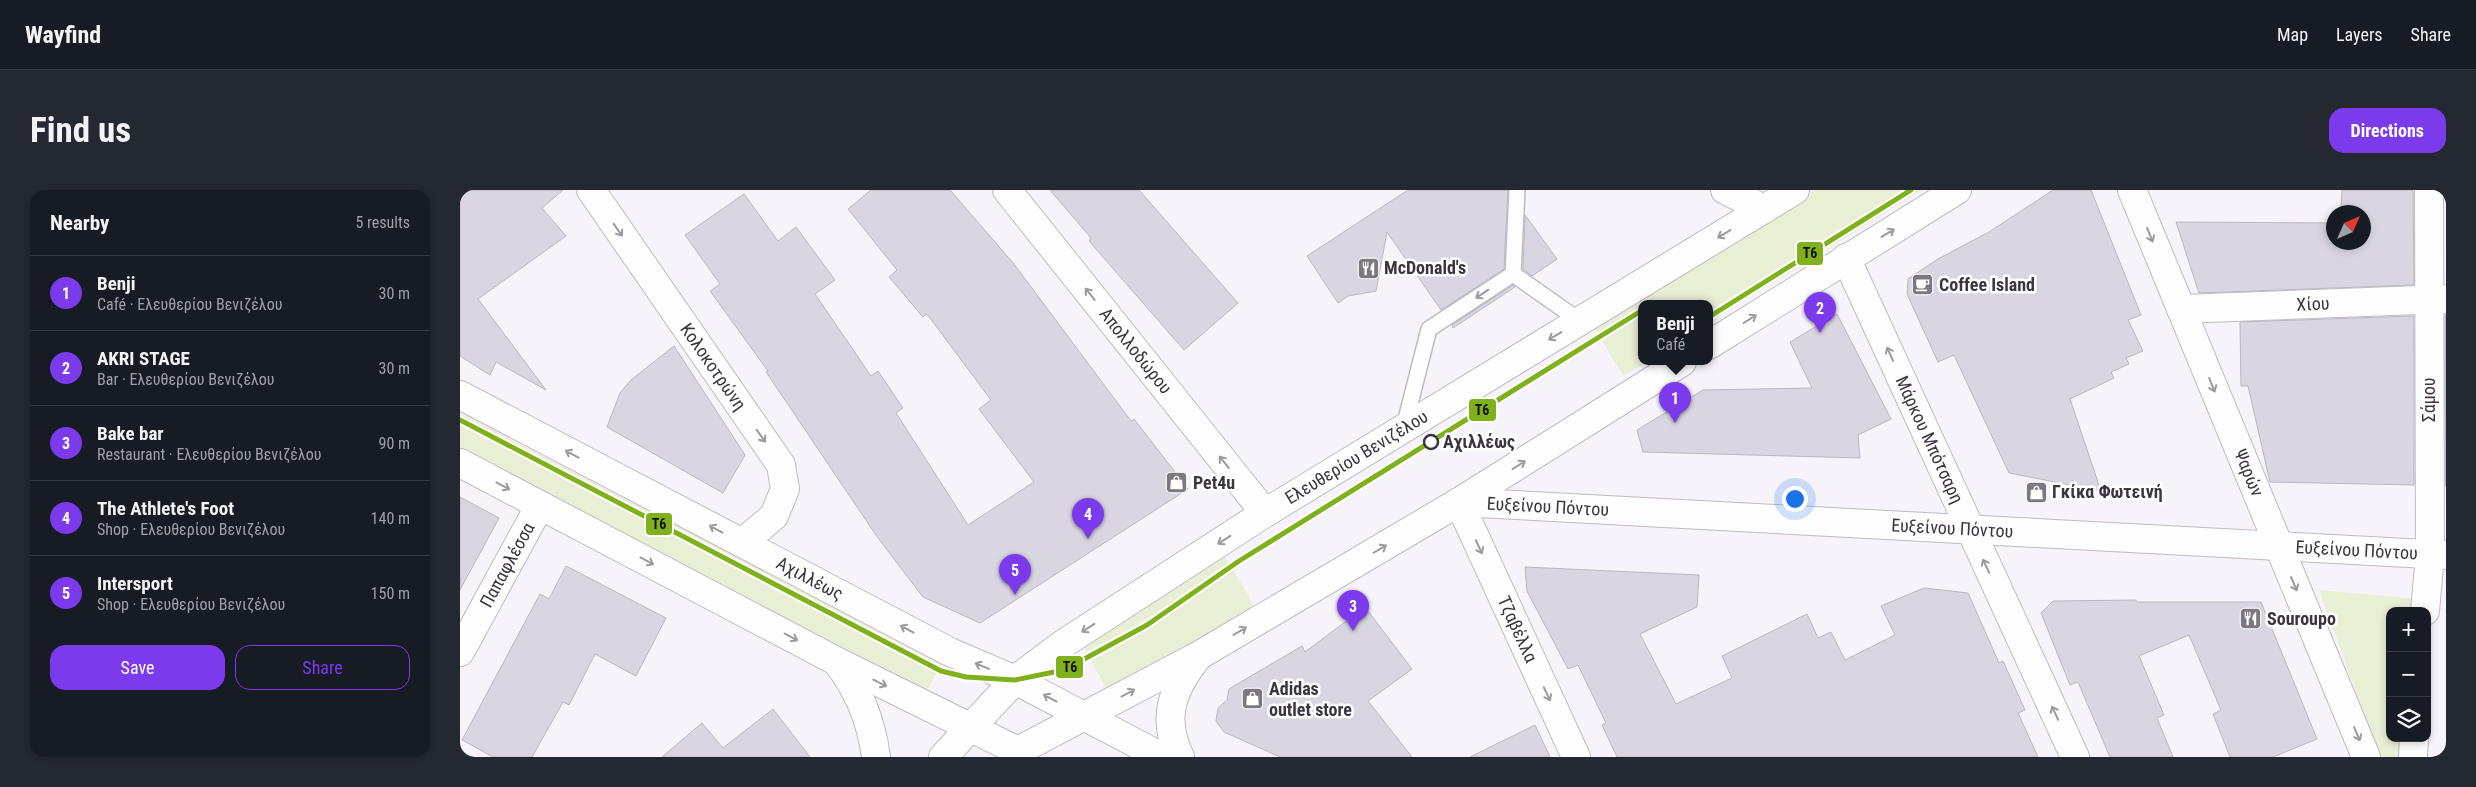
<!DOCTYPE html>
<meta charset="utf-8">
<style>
:root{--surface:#171b24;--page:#242831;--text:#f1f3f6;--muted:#9ea1a6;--line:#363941;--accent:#7c3aed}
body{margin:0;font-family:"Roboto Condensed",sans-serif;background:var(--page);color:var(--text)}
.controls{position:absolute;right:15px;bottom:15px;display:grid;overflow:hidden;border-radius:10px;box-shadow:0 2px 8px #0003}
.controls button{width:45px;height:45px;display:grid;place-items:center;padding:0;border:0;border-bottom:1px solid var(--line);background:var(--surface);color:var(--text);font:25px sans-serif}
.compass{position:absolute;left:1866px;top:15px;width:45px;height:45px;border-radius:50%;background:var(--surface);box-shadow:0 2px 8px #0003;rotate:45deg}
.you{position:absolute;left:1334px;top:308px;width:18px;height:18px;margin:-12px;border:4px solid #fff;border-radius:50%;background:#1a73e8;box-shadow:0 0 0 8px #1a73e833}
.badge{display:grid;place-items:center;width:32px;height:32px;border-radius:50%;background:var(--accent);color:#fff;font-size:16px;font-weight:700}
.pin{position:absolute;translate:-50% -41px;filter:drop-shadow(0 1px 2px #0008)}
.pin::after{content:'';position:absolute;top:26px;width:18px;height:15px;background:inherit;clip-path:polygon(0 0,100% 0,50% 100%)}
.popup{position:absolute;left:1178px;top:110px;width:75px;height:65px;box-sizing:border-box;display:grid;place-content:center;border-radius:10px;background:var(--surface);filter:drop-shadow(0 1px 4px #0005);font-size:16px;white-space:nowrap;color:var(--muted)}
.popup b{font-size:19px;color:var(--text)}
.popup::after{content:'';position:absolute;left:50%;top:100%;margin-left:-10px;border:10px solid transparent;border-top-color:var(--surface)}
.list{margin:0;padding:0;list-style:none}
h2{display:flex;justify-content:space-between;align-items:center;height:65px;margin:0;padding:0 20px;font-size:21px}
h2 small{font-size:16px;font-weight:400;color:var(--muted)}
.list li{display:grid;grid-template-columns:32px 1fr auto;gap:15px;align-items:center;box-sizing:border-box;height:75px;padding:0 20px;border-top:1px solid var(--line)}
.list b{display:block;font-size:19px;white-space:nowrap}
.list p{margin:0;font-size:16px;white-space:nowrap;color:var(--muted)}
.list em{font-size:16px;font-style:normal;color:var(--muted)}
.actions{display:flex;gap:10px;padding:15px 20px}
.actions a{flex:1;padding:11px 0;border:1px solid var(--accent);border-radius:15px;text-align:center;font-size:18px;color:var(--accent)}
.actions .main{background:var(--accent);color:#fff}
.icon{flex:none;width:28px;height:28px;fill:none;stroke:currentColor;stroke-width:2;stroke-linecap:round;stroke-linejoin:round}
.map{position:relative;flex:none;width:1986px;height:567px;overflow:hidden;border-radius:15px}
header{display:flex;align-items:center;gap:30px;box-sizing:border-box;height:70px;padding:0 25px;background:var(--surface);border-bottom:1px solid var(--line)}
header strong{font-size:24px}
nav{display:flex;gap:28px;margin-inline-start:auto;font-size:18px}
.intro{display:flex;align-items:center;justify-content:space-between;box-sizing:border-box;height:120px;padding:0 30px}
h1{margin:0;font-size:35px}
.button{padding:12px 22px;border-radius:15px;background:var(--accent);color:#fff;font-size:18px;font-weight:700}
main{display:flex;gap:30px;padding:0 30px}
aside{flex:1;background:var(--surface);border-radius:15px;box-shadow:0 2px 8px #0003}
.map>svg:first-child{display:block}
.green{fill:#e8efd5}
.building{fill:#dad6e1;stroke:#bab7c0}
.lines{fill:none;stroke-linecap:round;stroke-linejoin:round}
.service-casing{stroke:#c0bac3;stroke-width:18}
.minor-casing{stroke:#c0bac3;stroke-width:30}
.tertiary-casing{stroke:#c0bac3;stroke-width:30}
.secondary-casing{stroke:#c0bac3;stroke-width:30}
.service{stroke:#fefdfe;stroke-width:15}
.minor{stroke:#fefdfe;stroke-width:28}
.tertiary{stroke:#fefdfe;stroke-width:28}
.secondary{stroke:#fefdfe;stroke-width:28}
.tram-1-casing{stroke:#fff;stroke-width:9}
.tram-1{stroke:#80b11c;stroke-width:5}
.oneway{stroke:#9e98a0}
.stop-dot{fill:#fff;stroke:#3d3441;stroke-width:2.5}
.labels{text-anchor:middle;stroke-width:5;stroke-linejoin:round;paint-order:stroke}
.poi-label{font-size:18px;font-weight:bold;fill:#3d3441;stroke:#fff;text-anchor:start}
.street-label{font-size:18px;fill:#3d3441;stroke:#fff}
.stop-label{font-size:18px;font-weight:bold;fill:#3d3441;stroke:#fff;text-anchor:start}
.line-badge{stroke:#fff;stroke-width:2}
.pale-badge-label{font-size:14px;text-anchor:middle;font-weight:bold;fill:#111}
</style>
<header>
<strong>Wayfind</strong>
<nav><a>Map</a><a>Layers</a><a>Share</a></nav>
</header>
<div class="intro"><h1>Find us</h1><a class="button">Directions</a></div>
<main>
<aside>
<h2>Nearby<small>5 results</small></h2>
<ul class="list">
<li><span class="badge">1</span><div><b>Benji</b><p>Café · Ελευθερίου Βενιζέλου</p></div><em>30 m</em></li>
<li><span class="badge">2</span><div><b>AKRI STAGE</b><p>Bar · Ελευθερίου Βενιζέλου</p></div><em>30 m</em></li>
<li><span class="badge">3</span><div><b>Bake bar</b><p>Restaurant · Ελευθερίου Βενιζέλου</p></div><em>90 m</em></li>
<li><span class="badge">4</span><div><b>The Athlete's Foot</b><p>Shop · Ελευθερίου Βενιζέλου</p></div><em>140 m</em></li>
<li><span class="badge">5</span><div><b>Intersport</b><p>Shop · Ελευθερίου Βενιζέλου</p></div><em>150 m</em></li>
</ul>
<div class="actions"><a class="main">Save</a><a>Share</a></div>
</aside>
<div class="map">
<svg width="1986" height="567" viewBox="0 0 1986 567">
<rect width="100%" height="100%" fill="#f7f3fa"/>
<g class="green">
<path d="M 1355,0 L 1462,0 L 1249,133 L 1249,114 L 1181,114 L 1181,172 L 1186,172 L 1163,186 L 1133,135 Z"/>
<path d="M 0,223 L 482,473 L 465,505 L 0,263 Z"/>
<path d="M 763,363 L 795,417 L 649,503 L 621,453 Z"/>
<path d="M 1859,400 L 1957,409 L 1956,421 L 1930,421 L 1930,548 L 1947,548 L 1946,558 L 1938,567 L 1920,567 Z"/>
</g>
<g class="building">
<path d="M 0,0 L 103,0 L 82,18 L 106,46 L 18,109 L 86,200 L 36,172 L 30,185 L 0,166 Z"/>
<path d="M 411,0 L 490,0 L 554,74 L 671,231 L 674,229 L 728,299 L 520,433 L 463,407 L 418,348 L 306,182 L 308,181 L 250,101 L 260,94 L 225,45 L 284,4 L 318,51 L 336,37 L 375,90 L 355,104 L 411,186 L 418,181 L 443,218 L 436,223 L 508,335 L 574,292 L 519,219 L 531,210 L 467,124 L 463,127 L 429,87 L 437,80 L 388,19 Z"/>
<path d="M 590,0 L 679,0 L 778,113 L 724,160 L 629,51 L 631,48 Z"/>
<path d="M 948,0 L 1048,0 L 1044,79 L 981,120 L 927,42 L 916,101 L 888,106 L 878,113 L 847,66 Z"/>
<path d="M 1593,0 L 1631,0 L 1681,125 L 1668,130 L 1683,161 L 1666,168 L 1669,174 L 1651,182 L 1654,188 L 1610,209 L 1641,301 L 1549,283 L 1494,165 L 1478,172 L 1447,104 L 1448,89 L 1478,69 L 1529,42 Z"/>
<path d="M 1882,0 L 1953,0 L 1954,95 L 1739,103 L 1716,32 L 1874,33 L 1874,52 L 1904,52 L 1904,22 L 1881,22 Z"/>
<path d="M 1065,25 L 1097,69 L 1072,86 L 1063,79 Z"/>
<path d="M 1053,95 L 1055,97 L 993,138 L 992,135 Z"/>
<path d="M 1377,124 L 1431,229 L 1398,245 L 1400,268 L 1183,262 L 1177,240 L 1243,200 L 1352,198 L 1330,152 Z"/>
<rect x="1985" y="125" width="1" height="171"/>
<path d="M 1954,126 L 1954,295 L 1810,292 L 1788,196 L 1781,196 L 1780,132 Z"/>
<path d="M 214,156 L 285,265 L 263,303 L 147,237 L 160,203 L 171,190 Z"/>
<path d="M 0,307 L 39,328 L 0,400 Z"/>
<path d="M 106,376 L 206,428 L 176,486 L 135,464 L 109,515 L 103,512 L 72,567 L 33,567 L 2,550 L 80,404 L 89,409 Z"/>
<path d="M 1065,377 L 1239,385 L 1237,417 L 1180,444 L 1216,514 L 1272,488 L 1262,466 L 1347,424 L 1358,448 L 1371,442 L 1385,470 L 1435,445 L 1421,416 L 1464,398 L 1508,403 L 1539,473 L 1543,471 L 1565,520 L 1558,523 L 1578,567 L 1157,567 L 1142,535 L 1146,533 L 1118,475 L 1108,479 L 1067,401 Z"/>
<path d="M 1676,410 L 1677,412 L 1801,412 L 1857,549 L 1813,567 L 1770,567 L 1753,524 L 1761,520 L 1729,445 L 1679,466 L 1704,525 L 1697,528 L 1713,567 L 1650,567 L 1618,492 L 1610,495 L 1581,423 L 1593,411 Z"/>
<path d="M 905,417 L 952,479 L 908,511 L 952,567 L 820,567 L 764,542 L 756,531 L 758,518 L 767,510 L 769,499 L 842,456 L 845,462 Z"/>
<path d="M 313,519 L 350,567 L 202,567 L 242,533 L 263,558 Z"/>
<path d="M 1075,535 L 1090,567 L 1010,567 Z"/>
</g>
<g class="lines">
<defs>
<g id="service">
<path d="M 1053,84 L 1057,0"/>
<path d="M 944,237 L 969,139 L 1053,84 L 1120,131"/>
</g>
<g id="minor">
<path id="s1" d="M 131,0 L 321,275 L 325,299 L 314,326 L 282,353"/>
<path id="s2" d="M 547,0 L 805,323"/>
<path d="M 1265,0 L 1304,19"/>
<path id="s3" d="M 1386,68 L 1615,567"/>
<path id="s4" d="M 1721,119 L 1986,109"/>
<path id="s5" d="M 999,312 L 1116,567"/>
<path d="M 1965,421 L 1970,365 L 1969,0"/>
<path id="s6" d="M 0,462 L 80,315"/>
<path d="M 1953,567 L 1954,548"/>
</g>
<g id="tertiary">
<path id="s7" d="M 1672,0 L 1906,567"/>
<path id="s8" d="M 999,312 L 1986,365"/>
<path d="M 483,567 L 555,490 L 702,567"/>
</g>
<g id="secondary">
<path d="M 1249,155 L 1497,0"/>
<path id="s9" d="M 0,205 L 490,462 L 555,490 L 603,454 L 805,323 L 1335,0"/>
<path d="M 0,273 L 376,471 L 558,561 L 738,466 L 999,312 L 1222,172"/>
<path d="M 377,472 C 399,501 411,530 416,567"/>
<path d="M 720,567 C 701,528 712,500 737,468"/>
</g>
</defs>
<use href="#service" class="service-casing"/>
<use href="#minor" class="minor-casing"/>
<use href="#tertiary" class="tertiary-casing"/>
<use href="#secondary" class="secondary-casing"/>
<use href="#service" class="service"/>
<use href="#minor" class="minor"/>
<use href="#tertiary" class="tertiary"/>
<use href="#secondary" class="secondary"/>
<defs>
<g id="tram-1">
<path d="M 1249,127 L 1451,0"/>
<path d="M 0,230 L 481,481 L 506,487 L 555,490 L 604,480 L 687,435 L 779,371 L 1181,121"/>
</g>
</defs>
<use href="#tram-1" class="tram-1-casing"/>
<use href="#tram-1" class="tram-1"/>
</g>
<defs><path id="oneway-shaft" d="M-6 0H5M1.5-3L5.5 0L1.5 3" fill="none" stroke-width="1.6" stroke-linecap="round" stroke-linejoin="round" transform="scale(1.25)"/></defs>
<g class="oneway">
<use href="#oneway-shaft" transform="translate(158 40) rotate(55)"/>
<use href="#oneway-shaft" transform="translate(1428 43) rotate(-31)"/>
<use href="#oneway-shaft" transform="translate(1264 44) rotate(149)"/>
<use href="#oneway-shaft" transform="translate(1690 45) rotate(68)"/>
<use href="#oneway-shaft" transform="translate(630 104) rotate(-129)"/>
<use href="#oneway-shaft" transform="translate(1022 104) rotate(147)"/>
<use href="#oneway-shaft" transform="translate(1290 129) rotate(-32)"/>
<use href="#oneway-shaft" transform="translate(1095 146) rotate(149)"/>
<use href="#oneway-shaft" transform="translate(1430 164) rotate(-114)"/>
<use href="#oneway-shaft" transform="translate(1752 195) rotate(68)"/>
<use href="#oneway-shaft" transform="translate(301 246) rotate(55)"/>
<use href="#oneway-shaft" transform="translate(112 264) rotate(-152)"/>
<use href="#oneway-shaft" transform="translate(764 272) rotate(-129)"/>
<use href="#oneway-shaft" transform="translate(1059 275) rotate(-32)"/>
<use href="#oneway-shaft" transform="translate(43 296) rotate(28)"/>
<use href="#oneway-shaft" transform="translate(256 339) rotate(-152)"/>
<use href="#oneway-shaft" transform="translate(764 350) rotate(147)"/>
<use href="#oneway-shaft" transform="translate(1019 357) rotate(65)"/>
<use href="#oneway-shaft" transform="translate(920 359) rotate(-30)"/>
<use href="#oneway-shaft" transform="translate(187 371) rotate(28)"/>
<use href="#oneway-shaft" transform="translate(1526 376) rotate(-115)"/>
<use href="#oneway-shaft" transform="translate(1834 394) rotate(67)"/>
<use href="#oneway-shaft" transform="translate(628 438) rotate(147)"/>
<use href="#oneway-shaft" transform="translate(447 439) rotate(-152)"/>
<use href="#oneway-shaft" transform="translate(780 441) rotate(-31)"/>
<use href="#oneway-shaft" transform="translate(331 447) rotate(28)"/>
<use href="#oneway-shaft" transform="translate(522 476) rotate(-157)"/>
<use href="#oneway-shaft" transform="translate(420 493) rotate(27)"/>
<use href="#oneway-shaft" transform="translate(668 503) rotate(-28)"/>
<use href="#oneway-shaft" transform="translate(1087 504) rotate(65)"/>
<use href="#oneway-shaft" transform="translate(590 508) rotate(-152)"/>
<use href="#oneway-shaft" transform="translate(1595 523) rotate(-115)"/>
<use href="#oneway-shaft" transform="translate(1897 544) rotate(67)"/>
</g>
<defs>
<symbol id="restaurant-square" viewBox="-11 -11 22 22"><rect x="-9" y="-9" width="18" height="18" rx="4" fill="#7e7782" stroke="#fff"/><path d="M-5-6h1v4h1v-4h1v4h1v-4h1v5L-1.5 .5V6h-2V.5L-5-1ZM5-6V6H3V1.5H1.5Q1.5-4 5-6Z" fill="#fff"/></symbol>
<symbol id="cafe-square" viewBox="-11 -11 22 22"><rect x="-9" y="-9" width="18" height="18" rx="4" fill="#7e7782" stroke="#fff"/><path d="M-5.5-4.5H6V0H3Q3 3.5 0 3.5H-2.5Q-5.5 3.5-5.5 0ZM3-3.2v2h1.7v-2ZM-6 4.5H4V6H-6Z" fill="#fff"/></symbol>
<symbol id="shop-square" viewBox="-11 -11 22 22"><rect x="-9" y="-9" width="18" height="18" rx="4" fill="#7e7782" stroke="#fff"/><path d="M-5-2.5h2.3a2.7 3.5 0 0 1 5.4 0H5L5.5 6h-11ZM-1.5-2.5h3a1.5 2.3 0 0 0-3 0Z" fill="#fff"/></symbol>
</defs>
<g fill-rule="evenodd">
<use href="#restaurant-square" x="896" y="66" width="25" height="25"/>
<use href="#cafe-square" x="1450" y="82" width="25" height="25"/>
<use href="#shop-square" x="704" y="280" width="25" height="25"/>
<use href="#shop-square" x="1564" y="290" width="25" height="25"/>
<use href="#restaurant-square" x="1778" y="416" width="25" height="25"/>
<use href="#shop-square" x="780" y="496" width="25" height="25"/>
</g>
<circle class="stop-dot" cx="971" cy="252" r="7"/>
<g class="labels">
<g class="poi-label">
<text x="924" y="84">McDonald's</text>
<text x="1479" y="101">Coffee Island</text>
<text x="733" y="299">Pet4u</text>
<text x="1592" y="308">Γκίκα Φωτεινή</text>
<text x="1807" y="435">Souroupo</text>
<text x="809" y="505">Adidas<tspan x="809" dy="21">outlet store</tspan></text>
</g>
<g class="street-label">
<text dy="6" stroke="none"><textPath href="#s4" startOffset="132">Χίου</textPath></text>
<text dy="6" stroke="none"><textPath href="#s2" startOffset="206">Απολλοδώρου</textPath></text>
<text dy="6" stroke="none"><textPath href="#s1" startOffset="215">Κολοκοτρώνη</textPath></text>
<text transform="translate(1969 210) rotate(-90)" y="6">Σάμου</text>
<text dy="6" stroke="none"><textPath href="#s3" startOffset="200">Μάρκου Μπότσαρη</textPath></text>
<text dy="6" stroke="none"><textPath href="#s9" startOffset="1032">Ελευθερίου Βενιζέλου</textPath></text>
<text dy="6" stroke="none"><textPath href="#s7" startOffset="306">Ψαρών</textPath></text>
<text dy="6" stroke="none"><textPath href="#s8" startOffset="89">Ευξείνου Πόντου</textPath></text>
<text dy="6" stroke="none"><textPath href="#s8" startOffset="494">Ευξείνου Πόντου</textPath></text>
<text dy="6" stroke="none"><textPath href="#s8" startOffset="899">Ευξείνου Πόντου</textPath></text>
<text dy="6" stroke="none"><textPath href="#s6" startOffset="99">Παπαφλέσσα</textPath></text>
<text dy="6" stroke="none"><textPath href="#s9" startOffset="395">Αχιλλέως</textPath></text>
<text dy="6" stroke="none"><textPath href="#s5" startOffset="140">Τζαβέλλα</textPath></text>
</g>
<g class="stop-label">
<text x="983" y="258">Αχιλλέως</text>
</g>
</g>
<g class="line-badge">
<rect x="1336" y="51" width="28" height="25" rx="5" fill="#80b11c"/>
<rect x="1008" y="208" width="29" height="24" rx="5" fill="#80b11c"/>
<rect x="185" y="322" width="28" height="24" rx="5" fill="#80b11c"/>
<rect x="595" y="465" width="29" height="24" rx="5" fill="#80b11c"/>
</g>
<g class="pale-badge-label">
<text x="1350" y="68">Τ6</text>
<text x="1022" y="225">Τ6</text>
<text x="199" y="339">Τ6</text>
<text x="610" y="482">Τ6</text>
</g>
</svg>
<div class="controls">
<button>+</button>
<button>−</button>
<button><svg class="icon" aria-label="layers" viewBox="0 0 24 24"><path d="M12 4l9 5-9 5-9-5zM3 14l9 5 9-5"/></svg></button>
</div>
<svg class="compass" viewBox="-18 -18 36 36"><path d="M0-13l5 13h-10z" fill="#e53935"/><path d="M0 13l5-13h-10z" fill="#9ea1a6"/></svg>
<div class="you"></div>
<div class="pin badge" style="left:1215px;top:233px">1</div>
<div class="popup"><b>Benji</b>Café</div>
<div class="pin badge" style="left:1360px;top:143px">2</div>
<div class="pin badge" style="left:893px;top:441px">3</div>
<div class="pin badge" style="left:628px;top:349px">4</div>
<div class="pin badge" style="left:555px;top:405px">5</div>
</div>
</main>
